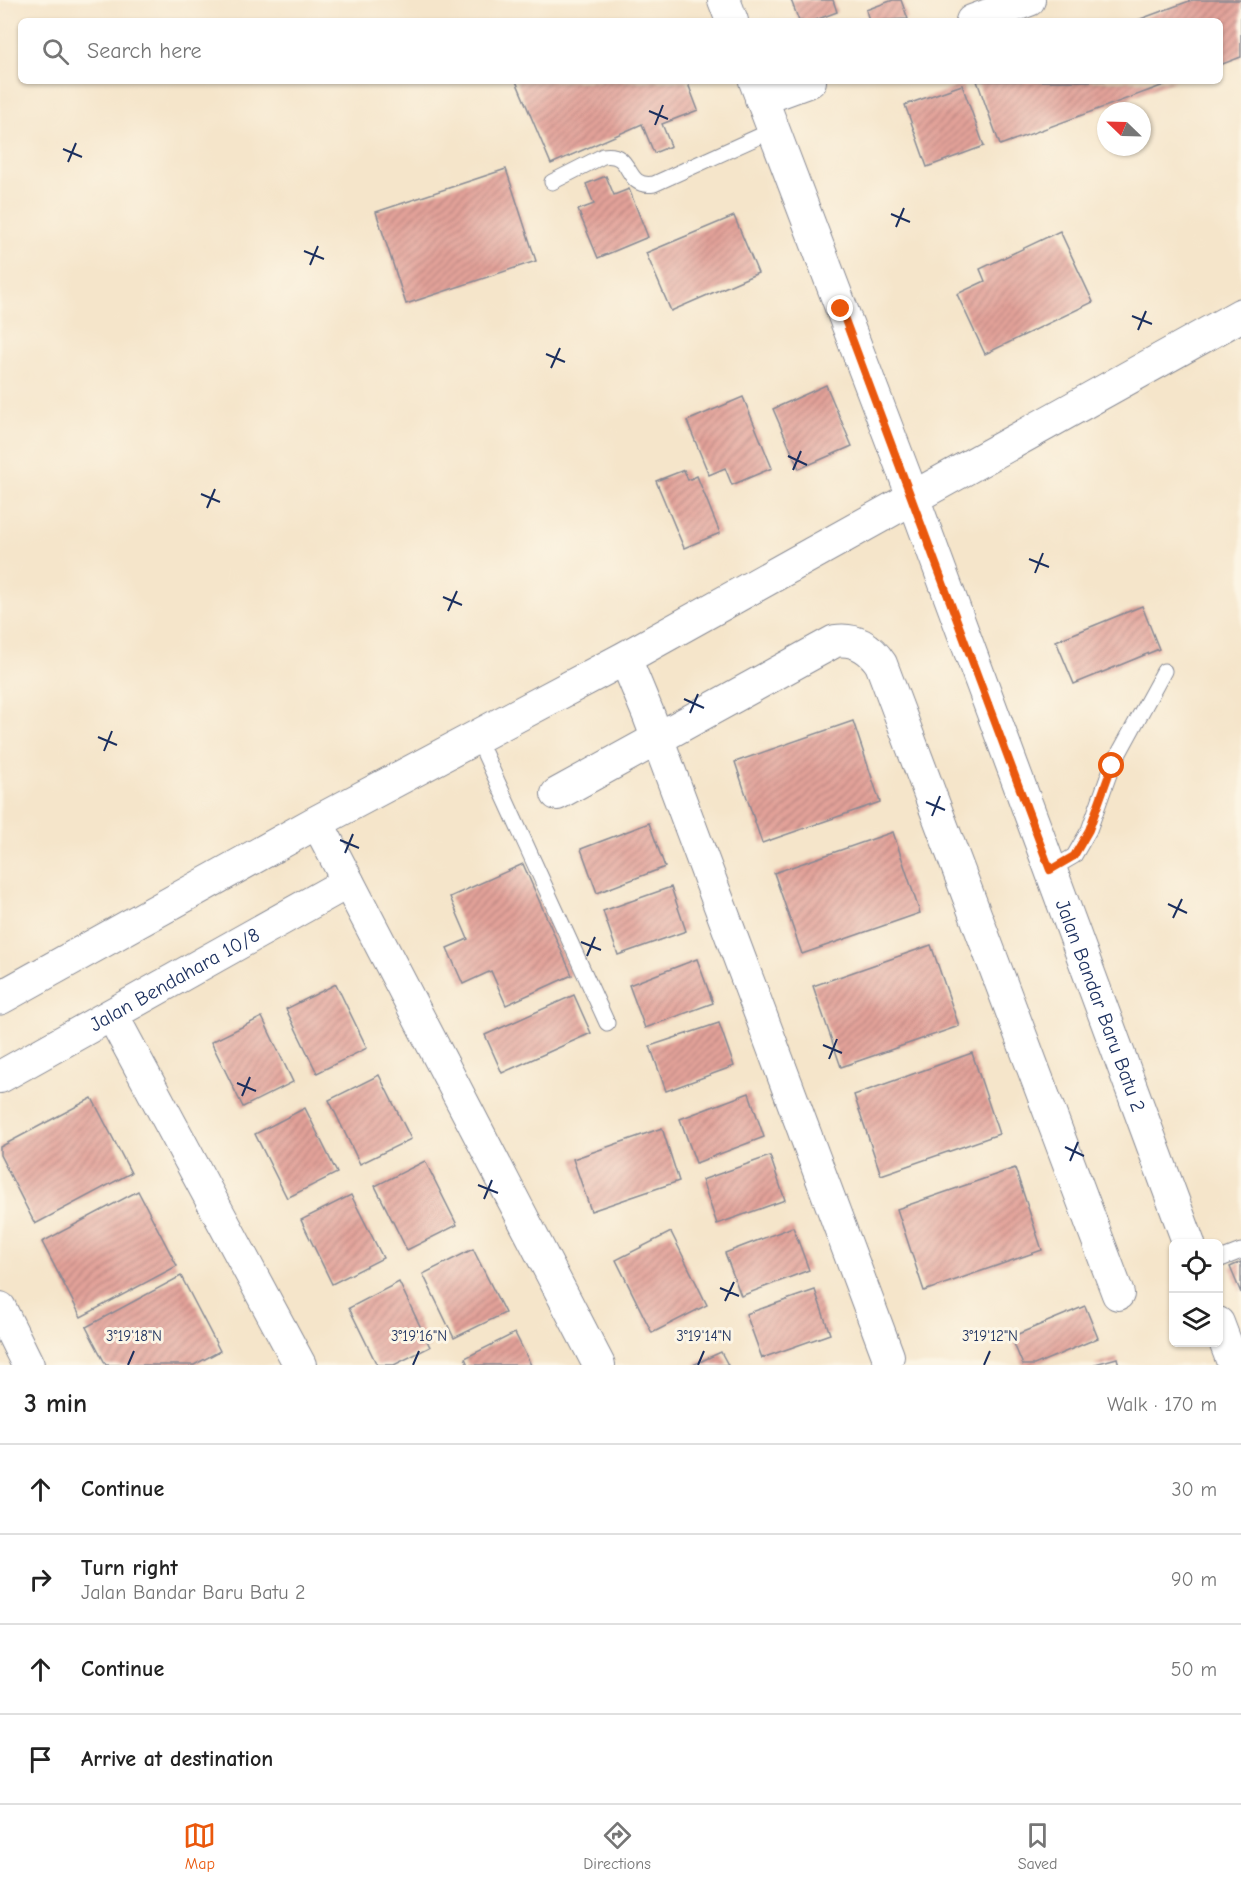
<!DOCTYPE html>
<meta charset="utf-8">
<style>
:root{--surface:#fff;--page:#f6f6f6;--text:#222;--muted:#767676;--line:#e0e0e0;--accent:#ea580c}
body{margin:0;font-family:"Comic Neue",sans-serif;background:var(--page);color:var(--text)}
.controls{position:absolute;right:18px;bottom:18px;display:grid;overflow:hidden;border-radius:9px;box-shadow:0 2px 4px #0004}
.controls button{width:54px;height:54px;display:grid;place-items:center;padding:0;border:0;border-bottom:2px solid var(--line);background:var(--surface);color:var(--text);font:30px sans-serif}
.compass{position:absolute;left:1097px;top:102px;width:54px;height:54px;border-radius:50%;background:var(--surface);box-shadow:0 2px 4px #0004;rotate:293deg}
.stop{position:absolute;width:18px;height:18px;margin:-14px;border:4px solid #ea580c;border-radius:50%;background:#fff}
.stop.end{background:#ea580c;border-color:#fff;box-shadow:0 2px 6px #0008}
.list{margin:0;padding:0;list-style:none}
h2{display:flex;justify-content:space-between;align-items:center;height:78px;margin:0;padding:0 24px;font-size:26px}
h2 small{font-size:20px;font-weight:400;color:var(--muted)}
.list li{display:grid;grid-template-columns:39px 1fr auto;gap:18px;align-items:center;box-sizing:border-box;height:90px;padding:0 24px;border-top:2px solid var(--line)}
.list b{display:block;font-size:22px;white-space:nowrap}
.list p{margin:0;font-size:20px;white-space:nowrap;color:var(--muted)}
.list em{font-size:20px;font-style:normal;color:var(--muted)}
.icon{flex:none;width:33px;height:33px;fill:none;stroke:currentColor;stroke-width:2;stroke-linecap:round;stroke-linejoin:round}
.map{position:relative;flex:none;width:1241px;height:1365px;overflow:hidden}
.search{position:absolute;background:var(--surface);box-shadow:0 2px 4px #0004;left:18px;right:18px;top:18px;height:66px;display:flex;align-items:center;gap:15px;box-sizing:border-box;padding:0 21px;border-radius:9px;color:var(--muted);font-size:22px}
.sheet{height:438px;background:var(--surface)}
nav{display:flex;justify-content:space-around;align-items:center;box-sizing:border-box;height:84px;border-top:2px solid var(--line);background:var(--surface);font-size:16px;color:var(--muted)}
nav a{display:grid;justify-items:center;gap:3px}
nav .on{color:var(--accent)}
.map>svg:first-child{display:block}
.building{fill:url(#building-hatch)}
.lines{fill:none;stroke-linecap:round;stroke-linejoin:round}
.service-casing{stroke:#888a94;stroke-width:17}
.minor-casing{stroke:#888a94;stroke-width:34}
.tertiary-casing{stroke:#888a94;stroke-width:35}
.service{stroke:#fff;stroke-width:15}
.minor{stroke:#fff;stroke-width:32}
.tertiary{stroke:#fff;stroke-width:33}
.route{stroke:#ea580c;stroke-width:8}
.ticks{fill:none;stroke:#1b2f5e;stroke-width:2}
.labels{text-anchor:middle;stroke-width:6;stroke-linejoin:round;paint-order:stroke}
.street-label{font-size:20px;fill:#1b2f5e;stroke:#fcf5e5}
.ticks-label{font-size:15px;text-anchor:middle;fill:#1b2f5e;stroke:#fcf5e5;stroke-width:6;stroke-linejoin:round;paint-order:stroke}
</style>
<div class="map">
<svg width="1241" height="1365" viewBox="0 0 1241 1365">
<defs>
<pattern id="building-hatch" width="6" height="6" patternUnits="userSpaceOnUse" patternTransform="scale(1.5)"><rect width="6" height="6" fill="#e3a299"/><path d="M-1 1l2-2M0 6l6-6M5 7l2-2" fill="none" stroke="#b78480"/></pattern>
</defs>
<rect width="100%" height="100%" fill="#fcf5e5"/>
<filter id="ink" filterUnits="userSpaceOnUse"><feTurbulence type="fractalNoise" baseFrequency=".0167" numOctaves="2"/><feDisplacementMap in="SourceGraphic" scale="12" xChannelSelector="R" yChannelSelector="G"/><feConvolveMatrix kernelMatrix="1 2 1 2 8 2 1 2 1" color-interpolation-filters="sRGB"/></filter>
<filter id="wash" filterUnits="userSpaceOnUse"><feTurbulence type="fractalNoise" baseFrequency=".008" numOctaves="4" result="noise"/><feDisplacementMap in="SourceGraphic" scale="24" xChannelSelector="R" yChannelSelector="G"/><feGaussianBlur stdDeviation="1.35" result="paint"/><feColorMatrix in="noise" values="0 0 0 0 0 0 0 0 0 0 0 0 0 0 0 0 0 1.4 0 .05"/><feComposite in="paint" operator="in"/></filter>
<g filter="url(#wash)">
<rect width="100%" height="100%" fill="#f5e5ca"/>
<g id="blocks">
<g class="building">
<path d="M 791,0 L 833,0 L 837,12 L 813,21 L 799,21 Z"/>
<path d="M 893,0 L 901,0 L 908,19 L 869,21 L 866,10 Z"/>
<path d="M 1192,0 L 1241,0 L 1241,57 L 1220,65 L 1220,21 L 1135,21 Z"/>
<path d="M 516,81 L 687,81 L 698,110 L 662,124 L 671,146 L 654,153 L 642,124 L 551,164 Z"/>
<path d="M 977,81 L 1175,81 L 1000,145 Z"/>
<path d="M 962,85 L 984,146 L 927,167 L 905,105 Z"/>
<path d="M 506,169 L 536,261 L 406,304 L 376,212 Z"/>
<path d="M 606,176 L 614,195 L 629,189 L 648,237 L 598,258 L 578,210 L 594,204 L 586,184 Z"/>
<path d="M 734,216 L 758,273 L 671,311 L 646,253 Z"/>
<path d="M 1060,231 L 1093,302 L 985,354 L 957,294 L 985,281 L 980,269 Z"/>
<path d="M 826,385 L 852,446 L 799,469 L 773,409 Z"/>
<path d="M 743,397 L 772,468 L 732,485 L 725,468 L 709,475 L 687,421 Z"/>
<path d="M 684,470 L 688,480 L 697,476 L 720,533 L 684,548 L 656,481 Z"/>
<path d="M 1142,606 L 1159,649 L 1074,684 L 1056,641 Z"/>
<path d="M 853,721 L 880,802 L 762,843 L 735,762 Z"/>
<path d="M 649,823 L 665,867 L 597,893 L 581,849 Z"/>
<path d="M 893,832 L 920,913 L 802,954 L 774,873 Z"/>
<path d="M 523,864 L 572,975 L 506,1005 L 491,971 L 463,984 L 447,948 L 468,939 L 450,897 Z"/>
<path d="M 671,887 L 686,931 L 618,955 L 603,911 Z"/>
<path d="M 931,945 L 959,1026 L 841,1067 L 813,986 Z"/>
<path d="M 697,959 L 713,1003 L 645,1028 L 629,985 Z"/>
<path d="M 336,984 L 367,1048 L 317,1073 L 286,1009 Z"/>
<path d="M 574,995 L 591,1033 L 502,1073 L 485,1035 Z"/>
<path d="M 262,1017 L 293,1082 L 243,1107 L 211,1042 Z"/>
<path d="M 719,1023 L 734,1066 L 666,1091 L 650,1046 Z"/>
<path d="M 972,1053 L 999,1134 L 881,1175 L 854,1095 Z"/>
<path d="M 379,1075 L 411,1139 L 360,1164 L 329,1100 Z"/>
<path d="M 749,1093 L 764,1137 L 696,1163 L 680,1119 Z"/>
<path d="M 92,1098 L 131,1173 L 35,1224 L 0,1155 L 0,1147 Z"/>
<path d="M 305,1108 L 337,1173 L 287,1198 L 255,1134 Z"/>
<path d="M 662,1128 L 679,1181 L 591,1211 L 573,1159 Z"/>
<path d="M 770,1156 L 785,1200 L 717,1224 L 702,1180 Z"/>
<path d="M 425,1161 L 457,1225 L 407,1250 L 375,1186 Z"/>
<path d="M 1015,1168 L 1042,1250 L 924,1291 L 897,1209 Z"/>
<path d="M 138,1191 L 177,1266 L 81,1317 L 42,1242 Z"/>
<path d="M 351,1195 L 383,1258 L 332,1284 L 301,1220 Z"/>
<path d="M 793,1227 L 809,1270 L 741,1296 L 725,1253 Z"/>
<path d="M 671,1232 L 707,1305 L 652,1333 L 616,1260 Z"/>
<path d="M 473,1249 L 505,1313 L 454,1338 L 423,1274 Z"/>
<path d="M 1241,1262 L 1241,1293 L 1230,1267 Z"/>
<path d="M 181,1276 L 220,1351 L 194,1365 L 106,1365 L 86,1327 Z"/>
<path d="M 399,1282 L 430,1347 L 394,1365 L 377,1365 L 349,1308 Z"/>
<path d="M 815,1290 L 830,1334 L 762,1358 L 746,1314 Z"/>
<path d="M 1085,1306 L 1098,1338 L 1034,1365 L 1023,1365 L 1011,1337 Z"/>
<path d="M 515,1333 L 531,1365 L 468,1365 L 465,1358 Z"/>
<path d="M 721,1352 L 728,1365 L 693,1365 Z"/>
<path d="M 1117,1358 L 1119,1365 L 1095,1365 L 1095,1364 Z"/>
</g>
</g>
</g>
<g filter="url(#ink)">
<use href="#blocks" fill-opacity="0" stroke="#888a94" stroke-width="1.5"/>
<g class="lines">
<defs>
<g id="service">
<path d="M 552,182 L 603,156 C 635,151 622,189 654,184 L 773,130"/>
<path d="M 477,737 L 607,1023"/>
<path d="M 1050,870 L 1074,856 L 1089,830 L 1112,766 L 1164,671"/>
<path d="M 1218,1260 L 1241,1251"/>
</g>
<g id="minor">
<path d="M 724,0 L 732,21"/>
<path d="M 972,21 L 1029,0"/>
<path id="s1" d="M 755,81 L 913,497 L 1189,1244"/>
<path d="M 761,99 L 810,81"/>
<path d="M 625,658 L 649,716 L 888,1356"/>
<path d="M 557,794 L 835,641 C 855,638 870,647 881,664 L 1118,1294"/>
<path d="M 317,822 L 599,1365"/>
<path d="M 112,1015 L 300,1365"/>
<path id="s2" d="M 0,1077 L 348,882"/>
<path d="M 0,1308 L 28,1365"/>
<path d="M 1218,1323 L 1234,1365"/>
</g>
<path id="tertiary" d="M 0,998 L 317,822 L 625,658 L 1241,315"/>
</defs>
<use href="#service" class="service-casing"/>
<use href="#minor" class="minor-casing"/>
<use href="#tertiary" class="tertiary-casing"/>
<use href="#service" class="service"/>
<use href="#minor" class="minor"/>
<use href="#tertiary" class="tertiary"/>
</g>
</g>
<g class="lines" filter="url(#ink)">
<path class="route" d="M 841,309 L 1050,870 L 1074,856 L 1089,830 L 1112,766"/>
</g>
<path class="ticks" d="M 649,111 L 668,119M 655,125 L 663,105M 63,149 L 82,157M 68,162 L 76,143M 891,214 L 910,222M 896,227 L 904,208M 304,251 L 324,259M 310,265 L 318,246M 1132,316 L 1152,324M 1138,330 L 1146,311M 546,354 L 565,362M 551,368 L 560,348M 788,456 L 807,465M 793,470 L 801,451M 201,494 L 220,502M 207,508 L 215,489M 1029,559 L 1049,567M 1035,573 L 1043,553M 443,597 L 462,605M 448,611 L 457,591M 684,699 L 704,708M 690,713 L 698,694M 98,737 L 117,745M 104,751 L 112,731M 926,802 L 945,810M 932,816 L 940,796M 340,840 L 359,848M 345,853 L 353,834M 1168,904 L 1187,913M 1173,918 L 1182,899M 581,942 L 601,950M 587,956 L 595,937M 823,1045 L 842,1053M 829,1059 L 837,1039M 237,1083 L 256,1091M 242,1096 L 250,1077M 1065,1147 L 1084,1156M 1070,1161 L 1078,1142M 478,1185 L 498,1193M 484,1199 L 492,1180M 720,1288 L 739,1296M 725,1301 L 734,1282M 128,1365 L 134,1351M 413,1365 L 419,1351M 698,1365 L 704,1351M 984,1365 L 990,1351"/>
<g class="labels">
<g class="street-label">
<text dy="7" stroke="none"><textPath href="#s2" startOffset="200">Jalan Bendahara 10/8</textPath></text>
<text dy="7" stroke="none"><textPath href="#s1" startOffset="987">Jalan Bandar Baru Batu 2</textPath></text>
</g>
</g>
<g class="ticks-label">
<text x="134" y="1341">3°19'18"N</text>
<text x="419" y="1341">3°19'16"N</text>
<text x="704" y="1341">3°19'14"N</text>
<text x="990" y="1341">3°19'12"N</text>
</g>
</svg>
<div class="controls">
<button><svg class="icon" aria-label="locate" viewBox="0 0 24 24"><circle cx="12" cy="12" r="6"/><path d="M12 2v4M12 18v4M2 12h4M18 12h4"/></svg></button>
<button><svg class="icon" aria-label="layers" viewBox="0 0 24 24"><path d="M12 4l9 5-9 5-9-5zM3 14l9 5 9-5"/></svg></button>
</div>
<svg class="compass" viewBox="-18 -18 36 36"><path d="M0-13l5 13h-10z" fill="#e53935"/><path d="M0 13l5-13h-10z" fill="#767676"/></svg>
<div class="stop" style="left:1112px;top:766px"></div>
<div class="stop end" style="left:841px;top:309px"></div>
<div class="search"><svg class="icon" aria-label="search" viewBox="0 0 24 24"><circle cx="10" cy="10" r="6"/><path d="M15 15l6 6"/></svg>Search here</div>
</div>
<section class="sheet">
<h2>3 min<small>Walk · 170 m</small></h2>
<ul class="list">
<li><svg class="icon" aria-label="ahead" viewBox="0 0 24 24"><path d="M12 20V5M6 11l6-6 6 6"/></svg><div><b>Continue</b></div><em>30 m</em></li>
<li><svg class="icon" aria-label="right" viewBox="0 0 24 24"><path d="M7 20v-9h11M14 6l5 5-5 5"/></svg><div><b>Turn right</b><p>Jalan Bandar Baru Batu 2</p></div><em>90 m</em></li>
<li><svg class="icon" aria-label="ahead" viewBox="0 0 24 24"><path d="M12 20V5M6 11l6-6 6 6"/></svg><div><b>Continue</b></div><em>50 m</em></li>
<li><svg class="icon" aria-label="arrive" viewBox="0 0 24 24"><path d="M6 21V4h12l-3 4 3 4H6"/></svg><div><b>Arrive at destination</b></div></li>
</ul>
</section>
<nav>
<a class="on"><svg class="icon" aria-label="map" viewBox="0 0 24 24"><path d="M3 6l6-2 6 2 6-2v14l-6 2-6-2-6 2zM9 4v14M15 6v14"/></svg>Map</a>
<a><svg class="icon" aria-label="directions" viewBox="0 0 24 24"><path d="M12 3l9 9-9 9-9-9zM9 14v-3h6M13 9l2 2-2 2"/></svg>Directions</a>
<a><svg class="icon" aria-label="saved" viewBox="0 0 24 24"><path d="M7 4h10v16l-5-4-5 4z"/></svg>Saved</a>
</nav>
